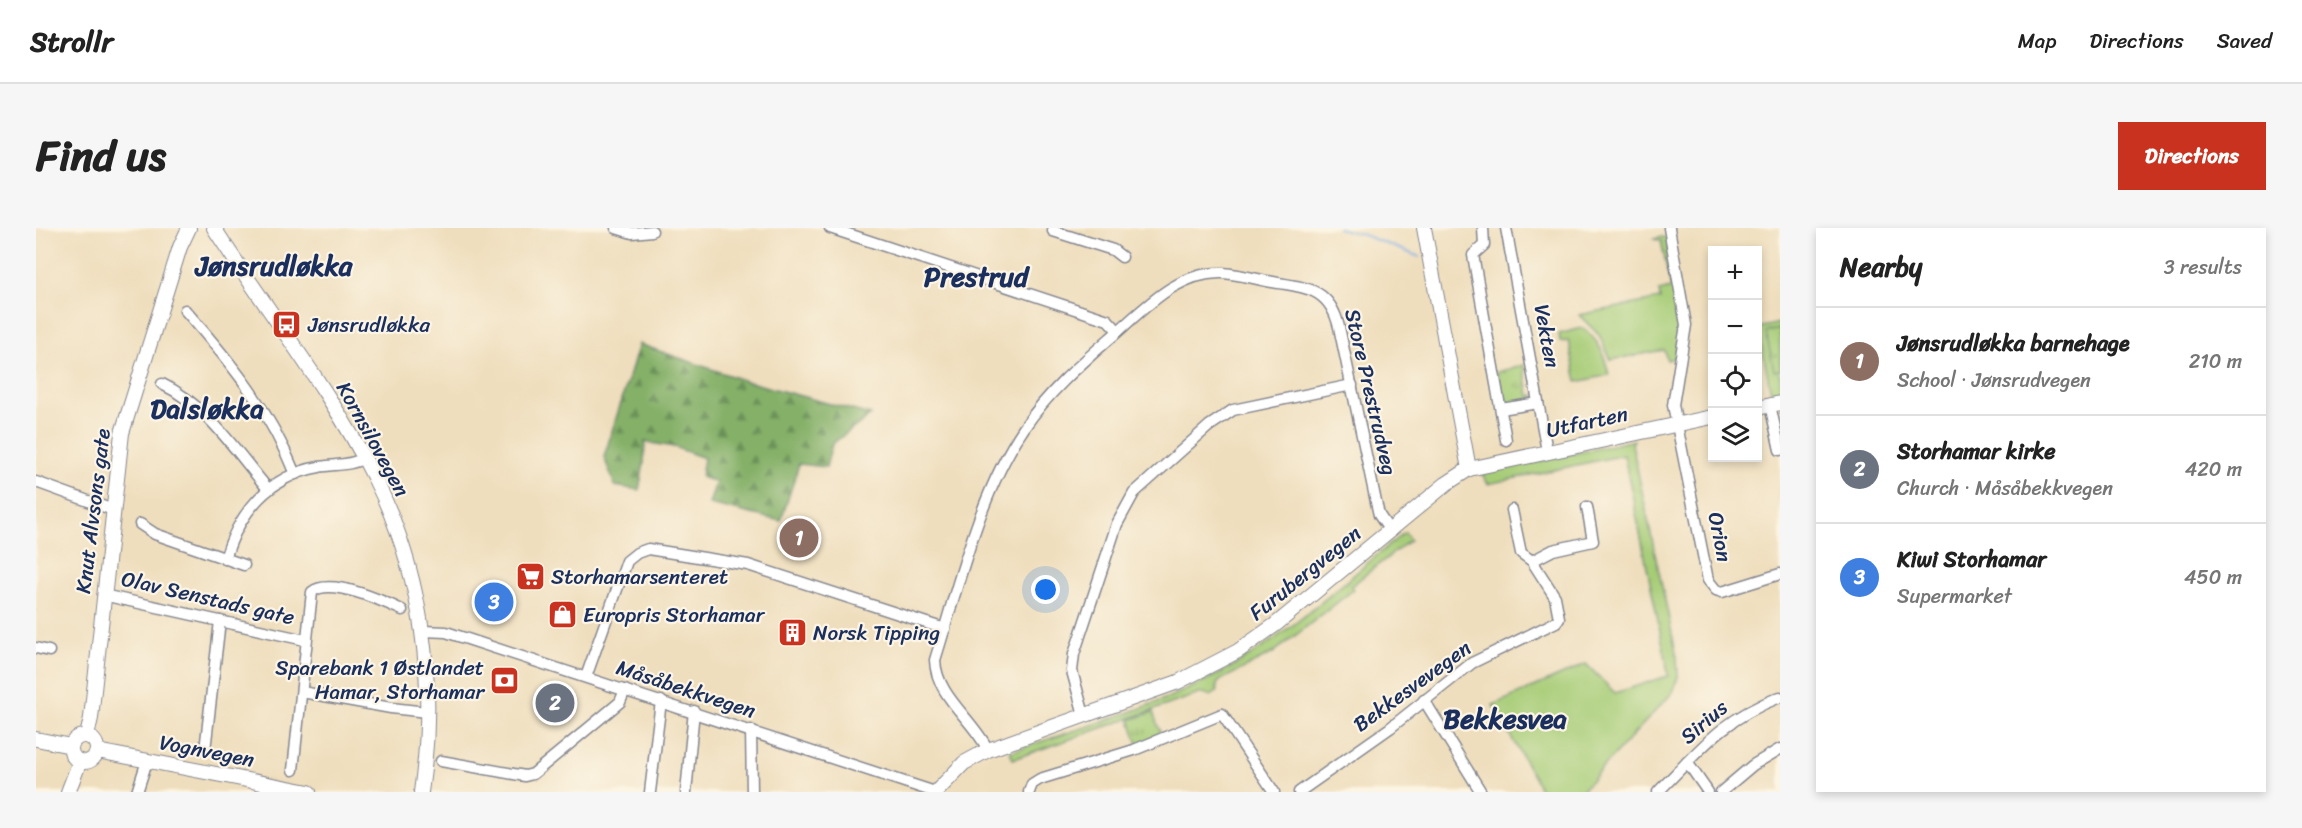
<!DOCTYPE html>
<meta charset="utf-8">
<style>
:root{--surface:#fff;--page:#f6f6f6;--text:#222;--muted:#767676;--line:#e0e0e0;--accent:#c8321e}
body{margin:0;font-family:Sriracha,sans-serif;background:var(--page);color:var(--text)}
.controls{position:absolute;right:18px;top:18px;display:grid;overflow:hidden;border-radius:0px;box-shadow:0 3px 9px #0003}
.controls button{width:54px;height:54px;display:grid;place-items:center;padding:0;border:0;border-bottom:2px solid var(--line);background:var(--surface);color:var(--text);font:30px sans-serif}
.you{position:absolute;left:1010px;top:362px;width:21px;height:21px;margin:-15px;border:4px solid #fff;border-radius:50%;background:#1a73e8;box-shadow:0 0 0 9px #1a73e833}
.badge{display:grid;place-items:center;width:39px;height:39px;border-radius:50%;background:var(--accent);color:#fff;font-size:20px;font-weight:700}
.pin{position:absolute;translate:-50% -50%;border:3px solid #fff;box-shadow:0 2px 6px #0006}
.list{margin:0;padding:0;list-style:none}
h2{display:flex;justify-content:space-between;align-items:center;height:78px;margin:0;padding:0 24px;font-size:26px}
h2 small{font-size:20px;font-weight:400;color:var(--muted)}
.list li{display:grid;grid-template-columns:39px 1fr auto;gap:18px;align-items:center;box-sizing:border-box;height:108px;padding:0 24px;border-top:2px solid var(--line)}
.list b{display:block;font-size:22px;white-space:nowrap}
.list p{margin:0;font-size:20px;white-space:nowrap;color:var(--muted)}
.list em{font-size:20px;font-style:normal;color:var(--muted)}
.icon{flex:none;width:33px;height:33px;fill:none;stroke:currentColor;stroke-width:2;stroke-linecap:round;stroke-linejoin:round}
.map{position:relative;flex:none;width:1744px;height:564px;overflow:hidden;border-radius:0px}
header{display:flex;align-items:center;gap:36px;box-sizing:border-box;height:84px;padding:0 30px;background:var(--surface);border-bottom:2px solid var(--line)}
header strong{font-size:28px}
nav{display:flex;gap:33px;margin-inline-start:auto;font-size:21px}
.intro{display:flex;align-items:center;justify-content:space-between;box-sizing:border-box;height:144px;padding:0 36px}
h1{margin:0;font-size:42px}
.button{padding:15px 27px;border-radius:0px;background:var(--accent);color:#fff;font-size:21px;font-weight:700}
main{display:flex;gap:36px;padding:0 36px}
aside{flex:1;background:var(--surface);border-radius:0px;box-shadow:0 3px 9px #0003}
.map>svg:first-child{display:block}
.green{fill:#a6cc76;stroke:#607e6a;stroke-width:1.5}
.forest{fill:url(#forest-firs);stroke:#507062;stroke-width:1.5}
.park{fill:url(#park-tufts);stroke:#607e6a;stroke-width:1.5}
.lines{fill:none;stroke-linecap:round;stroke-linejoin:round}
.stream{stroke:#74a9e1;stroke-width:2}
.minor-casing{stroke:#85868e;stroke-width:13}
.major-casing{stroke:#85868e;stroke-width:16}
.minor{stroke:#fff;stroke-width:10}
.major{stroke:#fff;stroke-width:14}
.labels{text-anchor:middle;stroke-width:4.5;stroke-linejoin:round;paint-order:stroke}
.poi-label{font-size:21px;fill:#1b2f5e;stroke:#fcf5e5;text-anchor:start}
.street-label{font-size:21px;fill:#1b2f5e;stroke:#fcf5e5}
.district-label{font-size:27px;font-weight:bold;fill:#1b2f5e;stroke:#fcf5e5}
</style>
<header>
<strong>Strollr</strong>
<nav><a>Map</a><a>Directions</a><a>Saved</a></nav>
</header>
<div class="intro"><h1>Find us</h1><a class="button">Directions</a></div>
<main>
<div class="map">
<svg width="1744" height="564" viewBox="0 0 1744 564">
<defs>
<pattern id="forest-firs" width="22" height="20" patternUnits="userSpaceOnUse" patternTransform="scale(1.5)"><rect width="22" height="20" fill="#84b067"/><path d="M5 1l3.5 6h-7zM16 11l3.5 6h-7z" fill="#6b9058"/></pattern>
<pattern id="park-tufts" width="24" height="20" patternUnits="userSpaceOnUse" patternTransform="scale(1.5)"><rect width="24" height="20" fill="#a6cc76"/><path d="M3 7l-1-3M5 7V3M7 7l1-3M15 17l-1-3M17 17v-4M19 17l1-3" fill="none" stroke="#86a664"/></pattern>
</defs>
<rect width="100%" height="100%" fill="#fcf5e5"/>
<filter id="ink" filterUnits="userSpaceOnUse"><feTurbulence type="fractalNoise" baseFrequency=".0167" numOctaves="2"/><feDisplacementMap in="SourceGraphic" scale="12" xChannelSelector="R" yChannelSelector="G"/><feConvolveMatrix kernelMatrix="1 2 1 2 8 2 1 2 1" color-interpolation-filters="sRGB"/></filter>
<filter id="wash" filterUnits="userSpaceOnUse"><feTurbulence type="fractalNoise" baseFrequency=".008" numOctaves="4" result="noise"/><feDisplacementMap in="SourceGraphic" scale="24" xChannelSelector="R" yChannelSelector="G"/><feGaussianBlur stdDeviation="1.35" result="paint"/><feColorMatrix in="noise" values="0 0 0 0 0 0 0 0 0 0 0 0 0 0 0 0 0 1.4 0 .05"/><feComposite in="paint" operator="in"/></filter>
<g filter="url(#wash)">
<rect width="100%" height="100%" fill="#efdebd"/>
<g class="green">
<path d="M 1625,9 L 1630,10 L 1645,99 L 1639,130 L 1631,132 L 1628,122 L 1575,132 L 1563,107 L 1543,87 L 1624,71 L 1623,63 L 1635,60 L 1625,13 L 1618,11 Z"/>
<path d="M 1744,95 L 1744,168 L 1736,170 L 1722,100 Z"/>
<path d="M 1546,100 C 1564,112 1568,126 1573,147 L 1541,154 L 1533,113 L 1524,114 L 1523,106 Z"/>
<path d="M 1598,212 L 1596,216 L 1641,429 L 1642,449 L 1637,464 L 1544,564 L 1506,564 L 1457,477 L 1550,436 L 1579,465 L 1632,448 L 1630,432 L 1588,227 L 1452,256 L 1446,246 Z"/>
<path d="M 1369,304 L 1374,312 L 1315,358 L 1317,362 L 1237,425 L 1185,452 L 1181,456 L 1181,464 L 1175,468 L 1168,465 L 1163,466 L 977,531 L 974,524 C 1048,498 1132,477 1199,437 C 1261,400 1313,349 1369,304 Z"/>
</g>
<path class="forest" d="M 603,116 L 710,153 L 835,187 L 796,216 L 790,239 L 763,236 L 745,293 L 673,276 L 680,254 L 665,249 L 668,230 L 638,219 L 609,214 L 608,235 L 603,262 L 579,258 L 568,229 Z"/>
<g class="park">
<path d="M 1744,101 L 1744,142 L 1738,143 L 1730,104 Z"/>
<path d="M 1488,137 L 1493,168 L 1498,167 L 1499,170 L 1469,176 L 1461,144 Z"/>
<path d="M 1117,484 L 1126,509 L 1103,519 L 1094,492 Z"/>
</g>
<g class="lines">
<path class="stream" d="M 1302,0 L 1325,6 L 1384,29"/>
</g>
</g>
<g filter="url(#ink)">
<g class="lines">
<defs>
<g id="minor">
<path d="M 580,0 L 596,5 L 616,3"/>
<path d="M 794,0 L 1072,92 L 1082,103"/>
<path d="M 1447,0 L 1448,17 L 1437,27 L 1470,212"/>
<path d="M 1470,0 L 1511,223"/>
<path d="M 1633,0 L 1650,97 L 1637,177 L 1672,352 L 1680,362 L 1686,364 L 1744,346"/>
<path d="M 1017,3 L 1077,22 L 1086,29"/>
<path d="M 149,82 C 196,136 232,179 259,246"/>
<path d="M 126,156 C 171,177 201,225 232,261"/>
<path d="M 1734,177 L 1744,222"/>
<path d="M 1465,181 L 1502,175"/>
<path d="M 0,254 L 77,282"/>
<path d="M 1476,282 L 1485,325 L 1496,333"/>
<path d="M 104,296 L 119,306 L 208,337"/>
<path d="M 189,331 C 203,284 233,248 283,239 C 298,236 315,238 328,230"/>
<path d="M 67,367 L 269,412"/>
<path d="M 387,403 L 410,404 L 899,564"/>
<path d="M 0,420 L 13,423"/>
<path d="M 550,449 L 591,333 L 601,325 L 612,321 L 712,337 L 909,401"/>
<path d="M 266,464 L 355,480 L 391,484"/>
<path d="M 1388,472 L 1445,564"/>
<path d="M 1048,487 L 1036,443 L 1038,426 L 1081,296 L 1098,265 L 1173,198 L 1197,182 L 1316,157"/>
<path d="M 715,502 L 716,564"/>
<path d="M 169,522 L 184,393"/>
<path d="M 952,522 C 937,491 900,468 899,432 C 923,356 943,266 988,200 C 1013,163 1046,135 1079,106 C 1110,79 1143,43 1187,45 C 1201,46 1217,50 1231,53 C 1269,60 1293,58 1303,99 L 1340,274 L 1343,287 L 1354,303"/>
<path d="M 405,533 L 489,548 L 497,546 L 572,484 L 584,474 L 589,462"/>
<path d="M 1651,534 L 1672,564"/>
<path d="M 257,542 L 276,364 C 294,349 347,373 366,382"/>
<path d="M 101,564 L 111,533"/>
<path d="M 614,564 L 625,473"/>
<path d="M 650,564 L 658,483"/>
<path d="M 993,564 L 996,556 L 1004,551 L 1098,522 L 1186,486 L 1238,564"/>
<path d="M 1263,564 L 1354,500 L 1436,435 L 1520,394 L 1523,390 L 1519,369 L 1496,333 L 1517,322 L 1557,313 L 1551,279"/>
<path d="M 1622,564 C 1665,521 1685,492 1744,469"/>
<path d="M 1685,564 L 1717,537 L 1744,521"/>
</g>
<g id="major">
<path d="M 178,0 C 231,83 294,161 338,249 C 387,346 401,457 385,564"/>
<path d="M 1388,0 L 1433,241"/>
<path d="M 1722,180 L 1744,175"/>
<path d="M 51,508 L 55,490 L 86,205 L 144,19 L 153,0"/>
<circle cx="48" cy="521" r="13"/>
<path d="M 0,511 L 35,518"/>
<path d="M 61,523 L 273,564"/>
<path d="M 32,564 L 44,533"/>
<path d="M 900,564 L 928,535 L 952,522 L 1142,454 L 1202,423 L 1239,397 L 1410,256 L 1433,241 L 1676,189"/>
</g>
</defs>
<use href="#minor" class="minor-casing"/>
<use href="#major" class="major-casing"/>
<use href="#minor" class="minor"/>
<use href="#major" class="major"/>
</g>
</g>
<defs>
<symbol id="bus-square" viewBox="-11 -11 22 22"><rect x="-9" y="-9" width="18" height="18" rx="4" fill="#c8321e" stroke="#fcf5e5"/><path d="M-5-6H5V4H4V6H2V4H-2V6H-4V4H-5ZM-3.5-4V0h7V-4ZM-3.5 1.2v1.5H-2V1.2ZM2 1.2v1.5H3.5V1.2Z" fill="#fff"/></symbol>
<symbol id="supermarket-square" viewBox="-11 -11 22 22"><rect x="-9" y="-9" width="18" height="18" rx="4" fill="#c8321e" stroke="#fcf5e5"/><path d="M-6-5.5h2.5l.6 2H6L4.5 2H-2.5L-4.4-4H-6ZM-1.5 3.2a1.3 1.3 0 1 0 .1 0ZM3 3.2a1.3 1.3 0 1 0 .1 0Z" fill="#fff"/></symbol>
<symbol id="shop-square" viewBox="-11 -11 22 22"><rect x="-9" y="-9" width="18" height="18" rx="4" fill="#c8321e" stroke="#fcf5e5"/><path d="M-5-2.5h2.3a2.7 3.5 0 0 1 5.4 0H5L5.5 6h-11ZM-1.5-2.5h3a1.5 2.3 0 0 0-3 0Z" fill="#fff"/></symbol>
<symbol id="building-square" viewBox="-11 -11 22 22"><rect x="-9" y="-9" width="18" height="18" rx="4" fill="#c8321e" stroke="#fcf5e5"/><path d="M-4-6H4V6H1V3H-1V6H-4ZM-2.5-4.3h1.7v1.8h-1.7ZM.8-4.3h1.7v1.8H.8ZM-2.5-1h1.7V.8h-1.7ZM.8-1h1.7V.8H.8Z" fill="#fff"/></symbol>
<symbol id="bank-square" viewBox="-11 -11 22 22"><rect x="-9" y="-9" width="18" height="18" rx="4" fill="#c8321e" stroke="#fcf5e5"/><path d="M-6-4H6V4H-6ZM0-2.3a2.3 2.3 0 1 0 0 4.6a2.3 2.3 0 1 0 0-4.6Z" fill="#fff"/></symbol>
</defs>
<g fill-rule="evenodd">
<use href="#bus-square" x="234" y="80" width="33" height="33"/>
<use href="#supermarket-square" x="478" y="332" width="33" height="33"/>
<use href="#shop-square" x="510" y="370" width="33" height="33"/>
<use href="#building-square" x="740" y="388" width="33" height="33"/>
<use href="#bank-square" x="452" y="436" width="33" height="33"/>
</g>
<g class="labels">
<g class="poi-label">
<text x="272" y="104">Jønsrudløkka</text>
<text x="515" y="356">Storhamarsenteret</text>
<text x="547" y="394">Europris Storhamar</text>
<text x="777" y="412">Norsk Tipping</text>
<text x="448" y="447" text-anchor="end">Sparebank 1 Østlandet<tspan x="448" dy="24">Hamar, Storhamar</tspan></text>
</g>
<g class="street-label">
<text transform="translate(1511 108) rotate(80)" y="7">Vekten</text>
<text transform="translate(1335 164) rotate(77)" y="7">Store Prestrudveg</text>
<text transform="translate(1551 194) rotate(-12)" y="7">Utfarten</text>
<text transform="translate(337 211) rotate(61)" y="7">Kornsilovegen</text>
<text transform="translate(57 283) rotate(-83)" y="7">Knut Alvsons gate</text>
<text transform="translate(1684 309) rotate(79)" y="7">Orion</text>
<text transform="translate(1269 345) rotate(-39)" y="7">Furubergvegen</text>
<text transform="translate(172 370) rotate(13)" y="7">Olav Senstads gate</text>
<text transform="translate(1376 458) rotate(-36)" y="7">Bekkesvevegen</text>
<text transform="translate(650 461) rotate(18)" y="7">Måsåbekkvegen</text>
<text transform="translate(1668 494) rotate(-41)" y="7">Sirius</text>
<text transform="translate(171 523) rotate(11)" y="7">Vognvegen</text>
</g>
<g class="district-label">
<text x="238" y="47">Jønsrudløkka</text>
<text x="940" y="58">Prestrud</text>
<text x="171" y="190">Dalsløkka</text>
<text x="1469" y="500">Bekkesvea</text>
</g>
</g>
</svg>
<div class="controls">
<button>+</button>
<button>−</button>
<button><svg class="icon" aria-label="locate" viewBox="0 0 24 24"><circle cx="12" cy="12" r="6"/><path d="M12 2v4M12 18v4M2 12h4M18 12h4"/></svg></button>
<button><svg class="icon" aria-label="layers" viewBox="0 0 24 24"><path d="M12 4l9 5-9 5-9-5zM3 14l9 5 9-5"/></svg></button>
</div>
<div class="you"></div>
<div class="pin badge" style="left:763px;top:310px;background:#8d6e63">1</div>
<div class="pin badge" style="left:519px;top:475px;background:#6b7280">2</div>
<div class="pin badge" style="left:458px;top:374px;background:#3f7fe0">3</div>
</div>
<aside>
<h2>Nearby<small>3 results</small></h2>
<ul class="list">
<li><span class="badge" style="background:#8d6e63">1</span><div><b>Jønsrudløkka barnehage</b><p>School · Jønsrudvegen</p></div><em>210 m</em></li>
<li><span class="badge" style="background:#6b7280">2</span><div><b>Storhamar kirke</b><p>Church · Måsåbekkvegen</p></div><em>420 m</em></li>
<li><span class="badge" style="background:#3f7fe0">3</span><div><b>Kiwi Storhamar</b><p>Supermarket</p></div><em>450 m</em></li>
</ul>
</aside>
</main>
